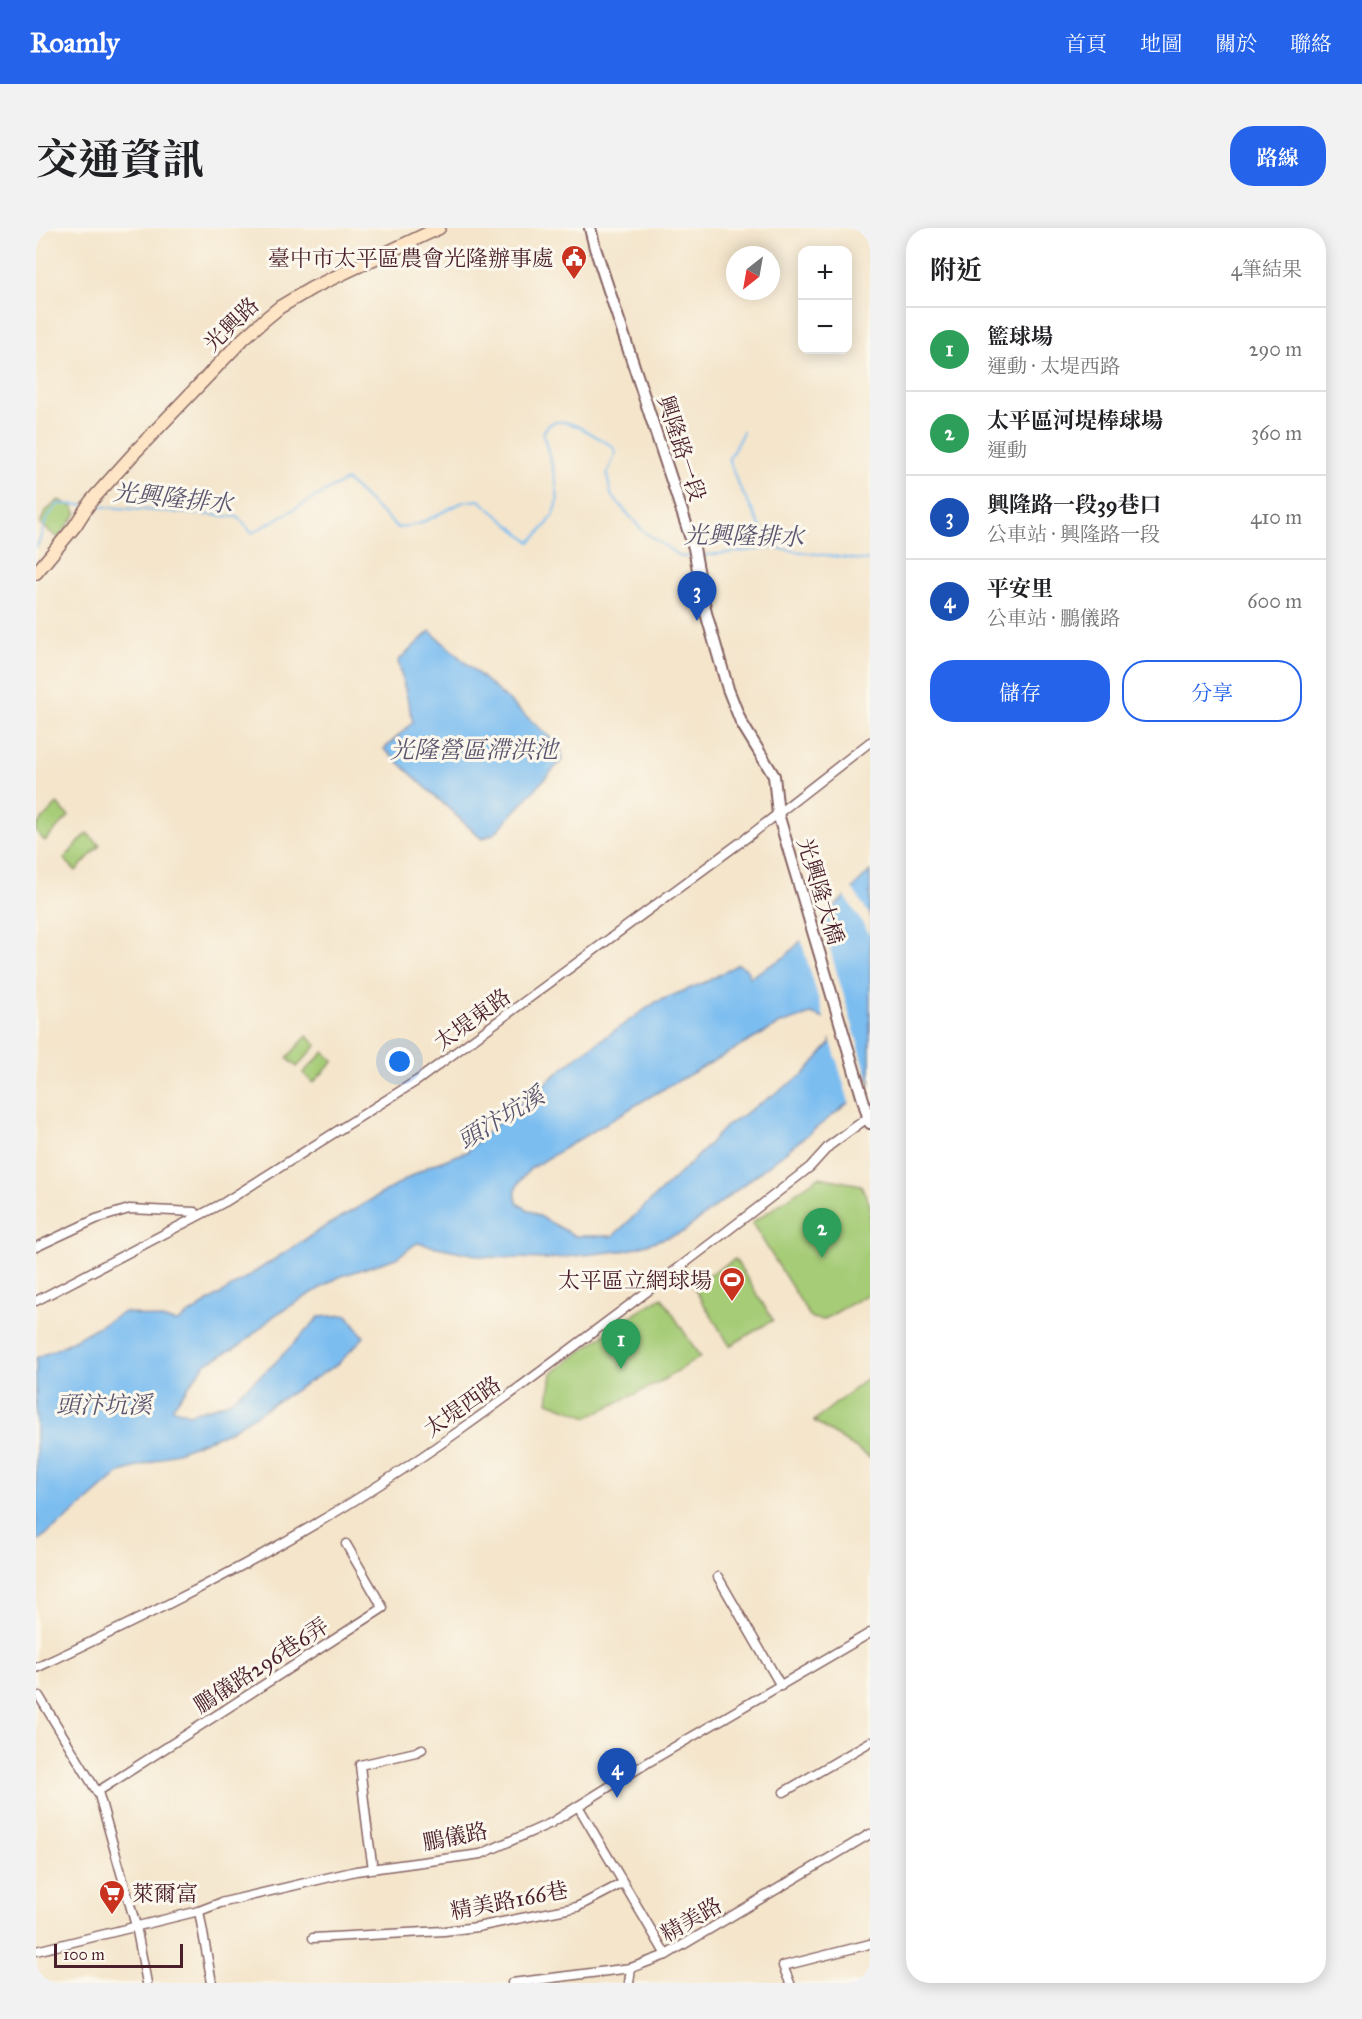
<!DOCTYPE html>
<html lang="zh-TW">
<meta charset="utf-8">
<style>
:root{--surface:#fff;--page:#f2f2f2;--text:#202124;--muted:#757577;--line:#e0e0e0;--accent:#2563eb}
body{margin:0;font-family:"IM FELL Great Primer","Noto Serif TC",serif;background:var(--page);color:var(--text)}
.controls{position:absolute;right:18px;top:18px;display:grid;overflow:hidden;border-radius:12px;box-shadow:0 3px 15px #0003}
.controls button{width:54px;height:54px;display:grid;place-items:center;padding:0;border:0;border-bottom:2px solid var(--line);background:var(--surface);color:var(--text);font:30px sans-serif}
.compass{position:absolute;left:690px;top:18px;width:54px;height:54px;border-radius:50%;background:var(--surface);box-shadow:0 3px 15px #0003;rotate:211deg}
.scale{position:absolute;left:18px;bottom:15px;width:129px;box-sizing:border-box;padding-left:6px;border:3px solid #4a1f2b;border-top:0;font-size:16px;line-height:21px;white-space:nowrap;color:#4a1f2b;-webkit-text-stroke:4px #fbf7ec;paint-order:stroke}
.you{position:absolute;left:364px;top:834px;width:21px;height:21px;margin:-15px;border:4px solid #fff;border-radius:50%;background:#1a73e8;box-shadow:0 0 0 9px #1a73e833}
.badge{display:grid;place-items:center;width:39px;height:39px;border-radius:50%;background:var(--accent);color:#fff;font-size:20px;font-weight:700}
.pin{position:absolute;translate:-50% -50px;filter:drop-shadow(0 2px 3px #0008)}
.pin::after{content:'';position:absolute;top:32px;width:21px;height:18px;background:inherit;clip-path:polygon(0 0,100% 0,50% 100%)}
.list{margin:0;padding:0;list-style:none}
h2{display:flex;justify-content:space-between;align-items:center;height:78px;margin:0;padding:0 24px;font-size:26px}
h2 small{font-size:20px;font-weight:400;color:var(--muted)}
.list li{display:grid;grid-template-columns:39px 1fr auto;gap:18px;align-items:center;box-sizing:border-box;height:84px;padding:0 24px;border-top:2px solid var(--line)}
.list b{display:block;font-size:22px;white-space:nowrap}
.list p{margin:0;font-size:20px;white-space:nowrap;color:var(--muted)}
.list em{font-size:20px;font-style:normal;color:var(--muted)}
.actions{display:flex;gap:12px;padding:18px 24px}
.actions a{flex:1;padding:14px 0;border:2px solid var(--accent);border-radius:24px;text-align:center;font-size:21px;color:var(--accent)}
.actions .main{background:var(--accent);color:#fff}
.map{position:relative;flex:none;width:834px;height:1755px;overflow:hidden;border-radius:24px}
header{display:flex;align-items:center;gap:36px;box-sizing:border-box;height:84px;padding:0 30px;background:var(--accent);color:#fff}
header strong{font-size:28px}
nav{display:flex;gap:33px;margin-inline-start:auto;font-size:21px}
.intro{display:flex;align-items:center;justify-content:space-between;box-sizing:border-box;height:144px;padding:0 36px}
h1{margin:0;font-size:42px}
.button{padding:15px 27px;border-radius:24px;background:var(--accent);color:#fff;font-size:21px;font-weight:700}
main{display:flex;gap:36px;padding:0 36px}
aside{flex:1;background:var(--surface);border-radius:24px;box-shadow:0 3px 15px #0003}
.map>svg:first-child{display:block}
.green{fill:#a6cc77;stroke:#787651;stroke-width:1.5}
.water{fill:#7bbdf0;stroke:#626e8e;stroke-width:1.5;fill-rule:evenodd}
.pier{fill:#f4e5cb}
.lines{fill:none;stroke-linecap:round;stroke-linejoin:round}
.stream{stroke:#7bbdf0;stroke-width:2}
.minor-casing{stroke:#866463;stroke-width:11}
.tertiary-casing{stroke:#866463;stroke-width:14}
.secondary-casing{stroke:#866463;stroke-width:15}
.minor{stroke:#fff;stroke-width:8}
.tertiary{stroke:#fff;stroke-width:10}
.secondary{stroke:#fde5c5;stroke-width:12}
.labels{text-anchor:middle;stroke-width:6;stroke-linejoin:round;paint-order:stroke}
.poi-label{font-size:22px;fill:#4a1f2b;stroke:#fbf7ec;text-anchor:end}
.street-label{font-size:22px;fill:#4a1f2b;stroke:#fbf7ec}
.water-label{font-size:24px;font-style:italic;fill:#5b5670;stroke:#fbf7ec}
</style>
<header>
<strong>Roamly</strong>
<nav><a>首頁</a><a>地圖</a><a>關於</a><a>聯絡</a></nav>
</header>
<div class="intro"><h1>交通資訊</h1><a class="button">路線</a></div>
<main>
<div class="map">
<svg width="834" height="1755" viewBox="0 0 834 1755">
<rect width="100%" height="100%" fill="#fbf7ec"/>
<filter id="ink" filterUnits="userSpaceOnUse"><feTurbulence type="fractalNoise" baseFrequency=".0167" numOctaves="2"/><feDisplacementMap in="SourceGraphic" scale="12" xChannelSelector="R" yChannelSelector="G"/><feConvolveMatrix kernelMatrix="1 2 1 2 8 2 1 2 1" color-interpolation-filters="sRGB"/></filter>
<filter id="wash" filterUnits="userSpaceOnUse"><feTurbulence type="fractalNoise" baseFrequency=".008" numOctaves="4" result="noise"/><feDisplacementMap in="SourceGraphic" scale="24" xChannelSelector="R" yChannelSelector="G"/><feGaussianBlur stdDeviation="1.35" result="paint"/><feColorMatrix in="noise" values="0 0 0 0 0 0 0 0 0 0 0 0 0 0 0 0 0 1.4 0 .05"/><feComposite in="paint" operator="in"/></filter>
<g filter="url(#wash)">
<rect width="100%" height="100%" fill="#f4e5cb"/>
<g class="green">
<path d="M 23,272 L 36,278 L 41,285 L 22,310 L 4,296 L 9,284 Z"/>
<path d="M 21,576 L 33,588 L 9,613 L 0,604 L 0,598 Z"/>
<path d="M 51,605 L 64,617 L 40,643 L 28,631 Z"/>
<path d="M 271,808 L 281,817 L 261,839 L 251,830 Z"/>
<path d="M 288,824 L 298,833 L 277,855 L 267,845 Z"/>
<path d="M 783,949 L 825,957 L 834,977 L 834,1065 L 787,1092 L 775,1090 L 716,995 Z"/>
<path d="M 699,1031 L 737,1092 L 694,1118 L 656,1057 Z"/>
<path d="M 626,1069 L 664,1129 L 622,1155 L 552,1189 L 512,1174 L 516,1145 L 584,1095 Z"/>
<path d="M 834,1148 L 834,1230 L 778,1193 Z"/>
</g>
<g class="water">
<path d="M 394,403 L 525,519 L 526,532 L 459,605 L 446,611 L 348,521 L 377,494 L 362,433 Z"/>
<path d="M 834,643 L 834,858 L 647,1004 L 593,1022 L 511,1031 L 450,1029 L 381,1015 L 360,1030 L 303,1049 L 239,1087 L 205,1117 L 170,1135 L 136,1180 L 153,1186 L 191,1175 L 237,1137 L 283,1089 L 311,1087 L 328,1109 L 302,1136 L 192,1204 L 116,1234 L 85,1244 L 32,1290 L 0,1314 L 0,1130 L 29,1117 L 88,1084 L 141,1094 L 290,998 L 393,938 L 430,924 L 469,888 L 542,828 L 620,774 L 672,753 L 702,736 L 711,741 L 714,749 L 749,729 ZM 775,786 L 789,791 L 796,799 L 794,816 L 768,846 L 689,899 L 661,929 L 577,1008 L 539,1008 L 482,976 C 475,960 484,953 494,941 L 615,868 L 744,796 Z"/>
</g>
<g class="pier">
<path d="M 815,658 L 834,688 L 834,707 L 807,665 Z"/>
<path d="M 784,688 L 834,856 L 834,862 L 814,877 L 764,709 Z"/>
</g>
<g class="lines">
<g class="stream">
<path d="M 707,204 L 693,231 L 701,254 L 736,320"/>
<path d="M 57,278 L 202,289 L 216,305 L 310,252 L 362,300 L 383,296 L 427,274 L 443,272 L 494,314 C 504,306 519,289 521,276 C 524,259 512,224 507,206 C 517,176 559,209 576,218 L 580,224 L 571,247 L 575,267 L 608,304 L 645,329 L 657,328"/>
<path d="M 0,319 L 3,314 L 10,292 L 22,276 L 48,277"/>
<path d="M 663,328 L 736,320 L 834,333"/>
</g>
</g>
</g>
<g filter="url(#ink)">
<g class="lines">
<defs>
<g id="minor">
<path d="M 0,1019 L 60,991 L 93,981 L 159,984"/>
<path d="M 0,1073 L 189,974 L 382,852 L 717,605 L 834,514"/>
<path d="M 682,1349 L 745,1458"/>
<path d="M 0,1440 C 96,1395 190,1349 281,1295 C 379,1238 470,1170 560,1102 C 632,1048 704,994 774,939 L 793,918 L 834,888"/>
<path d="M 3,1468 L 63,1567 L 100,1698 L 111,1755"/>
<path d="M 61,1564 L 347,1380 L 310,1316"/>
<path d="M 748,1564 L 834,1514"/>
<path d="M 542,1578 L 630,1727"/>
<path d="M 337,1640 C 331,1606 328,1572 324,1537 L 380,1524 L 386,1521"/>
<path d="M 163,1683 L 176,1755"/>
<path d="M 277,1710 L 408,1703 L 441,1699 L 541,1679 L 587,1655"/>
<path d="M 0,1723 L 163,1683 L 184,1675 L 320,1643 L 445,1626 L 515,1595 L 611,1535 L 834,1405"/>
<path d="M 476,1755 L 595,1740 L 630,1727 L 834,1606"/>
<path d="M 593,1755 L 595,1740"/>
<path d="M 754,1755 L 747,1738 L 834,1716"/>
</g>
<path id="tertiary" d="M 554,0 L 559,20 L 658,320 L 670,385 L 692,461 L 705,494 L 738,548 L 742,586 L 834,895"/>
<path id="secondary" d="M 0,345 L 39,298 L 55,273 L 101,222 L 207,111 L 227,93 L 244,79 L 276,60 L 403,0"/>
</defs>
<use href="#minor" class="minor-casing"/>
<use href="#tertiary" class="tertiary-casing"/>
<use href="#secondary" class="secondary-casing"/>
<use href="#minor" class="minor"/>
<use href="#tertiary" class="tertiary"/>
<use href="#secondary" class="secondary"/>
</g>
</g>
<defs>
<symbol id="civic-pin" viewBox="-11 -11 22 30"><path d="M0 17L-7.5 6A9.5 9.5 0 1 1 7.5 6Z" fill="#c8321e" stroke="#fbf7ec"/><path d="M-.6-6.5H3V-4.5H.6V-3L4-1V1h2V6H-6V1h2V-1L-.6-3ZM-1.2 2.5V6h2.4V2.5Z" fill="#fff"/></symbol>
<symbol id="stadium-pin" viewBox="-11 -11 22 30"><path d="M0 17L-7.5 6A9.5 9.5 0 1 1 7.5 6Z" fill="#c8321e" stroke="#fbf7ec"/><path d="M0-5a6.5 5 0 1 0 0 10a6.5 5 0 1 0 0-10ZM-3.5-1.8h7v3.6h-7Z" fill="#fff"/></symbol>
<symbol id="supermarket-pin" viewBox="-11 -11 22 30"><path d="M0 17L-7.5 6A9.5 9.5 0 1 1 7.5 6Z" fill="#c8321e" stroke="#fbf7ec"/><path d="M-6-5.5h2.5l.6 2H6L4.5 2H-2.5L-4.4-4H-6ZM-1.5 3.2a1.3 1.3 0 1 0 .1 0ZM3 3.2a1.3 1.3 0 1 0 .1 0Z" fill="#fff"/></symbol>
</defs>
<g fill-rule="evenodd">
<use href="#civic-pin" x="523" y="15" width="30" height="40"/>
<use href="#stadium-pin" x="681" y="1037" width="30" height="40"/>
<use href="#supermarket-pin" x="61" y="1650" width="30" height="40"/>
</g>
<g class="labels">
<g class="poi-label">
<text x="518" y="38">臺中市太平區農會光隆辦事處</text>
<text x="676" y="1060">太平區立網球場</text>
<text x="96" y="1673" text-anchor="start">萊爾富</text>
</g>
<g class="street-label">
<text transform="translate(195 96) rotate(-44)" y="8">光興路</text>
<text transform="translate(646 220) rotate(72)" y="8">興隆路一段</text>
<text transform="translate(785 663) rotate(73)" y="8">光興隆大橋</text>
<text transform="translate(436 791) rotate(-36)" y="8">太堤東路</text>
<text transform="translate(426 1178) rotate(-35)" y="8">太堤西路</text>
<text transform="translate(225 1437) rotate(-33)" y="8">鵬儀路296巷6弄</text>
<text transform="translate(419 1608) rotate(-11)" y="8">鵬儀路</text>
<text transform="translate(473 1672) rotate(-11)" y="8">精美路166巷</text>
<text transform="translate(655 1691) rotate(-30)" y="8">精美路</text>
</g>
<g class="water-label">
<text transform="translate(137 270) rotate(6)" y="8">光興隆排水</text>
<text transform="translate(708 308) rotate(1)" y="8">光興隆排水</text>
<text x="438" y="530">光隆營區滯洪池</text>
<text transform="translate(465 890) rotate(-31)" y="8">頭汴坑溪</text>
<text x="68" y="1185">頭汴坑溪</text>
</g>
</g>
</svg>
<div class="controls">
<button>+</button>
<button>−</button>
</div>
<svg class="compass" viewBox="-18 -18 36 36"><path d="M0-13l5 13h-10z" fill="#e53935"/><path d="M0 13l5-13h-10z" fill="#757577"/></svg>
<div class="scale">100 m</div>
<div class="you"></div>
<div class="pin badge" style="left:585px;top:1141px;background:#2e9e5b">1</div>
<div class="pin badge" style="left:786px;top:1030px;background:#2e9e5b">2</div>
<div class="pin badge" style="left:661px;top:393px;background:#1a4fb4">3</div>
<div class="pin badge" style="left:581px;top:1570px;background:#1a4fb4">4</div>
</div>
<aside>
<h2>附近<small>4筆結果</small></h2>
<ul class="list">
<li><span class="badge" style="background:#2e9e5b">1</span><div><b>籃球場</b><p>運動 · 太堤西路</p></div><em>290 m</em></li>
<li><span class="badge" style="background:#2e9e5b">2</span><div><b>太平區河堤棒球場</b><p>運動</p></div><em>360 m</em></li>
<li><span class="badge" style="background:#1a4fb4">3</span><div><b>興隆路一段39巷口</b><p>公車站 · 興隆路一段</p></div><em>410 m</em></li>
<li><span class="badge" style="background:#1a4fb4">4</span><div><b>平安里</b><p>公車站 · 鵬儀路</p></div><em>600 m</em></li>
</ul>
<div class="actions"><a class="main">儲存</a><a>分享</a></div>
</aside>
</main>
